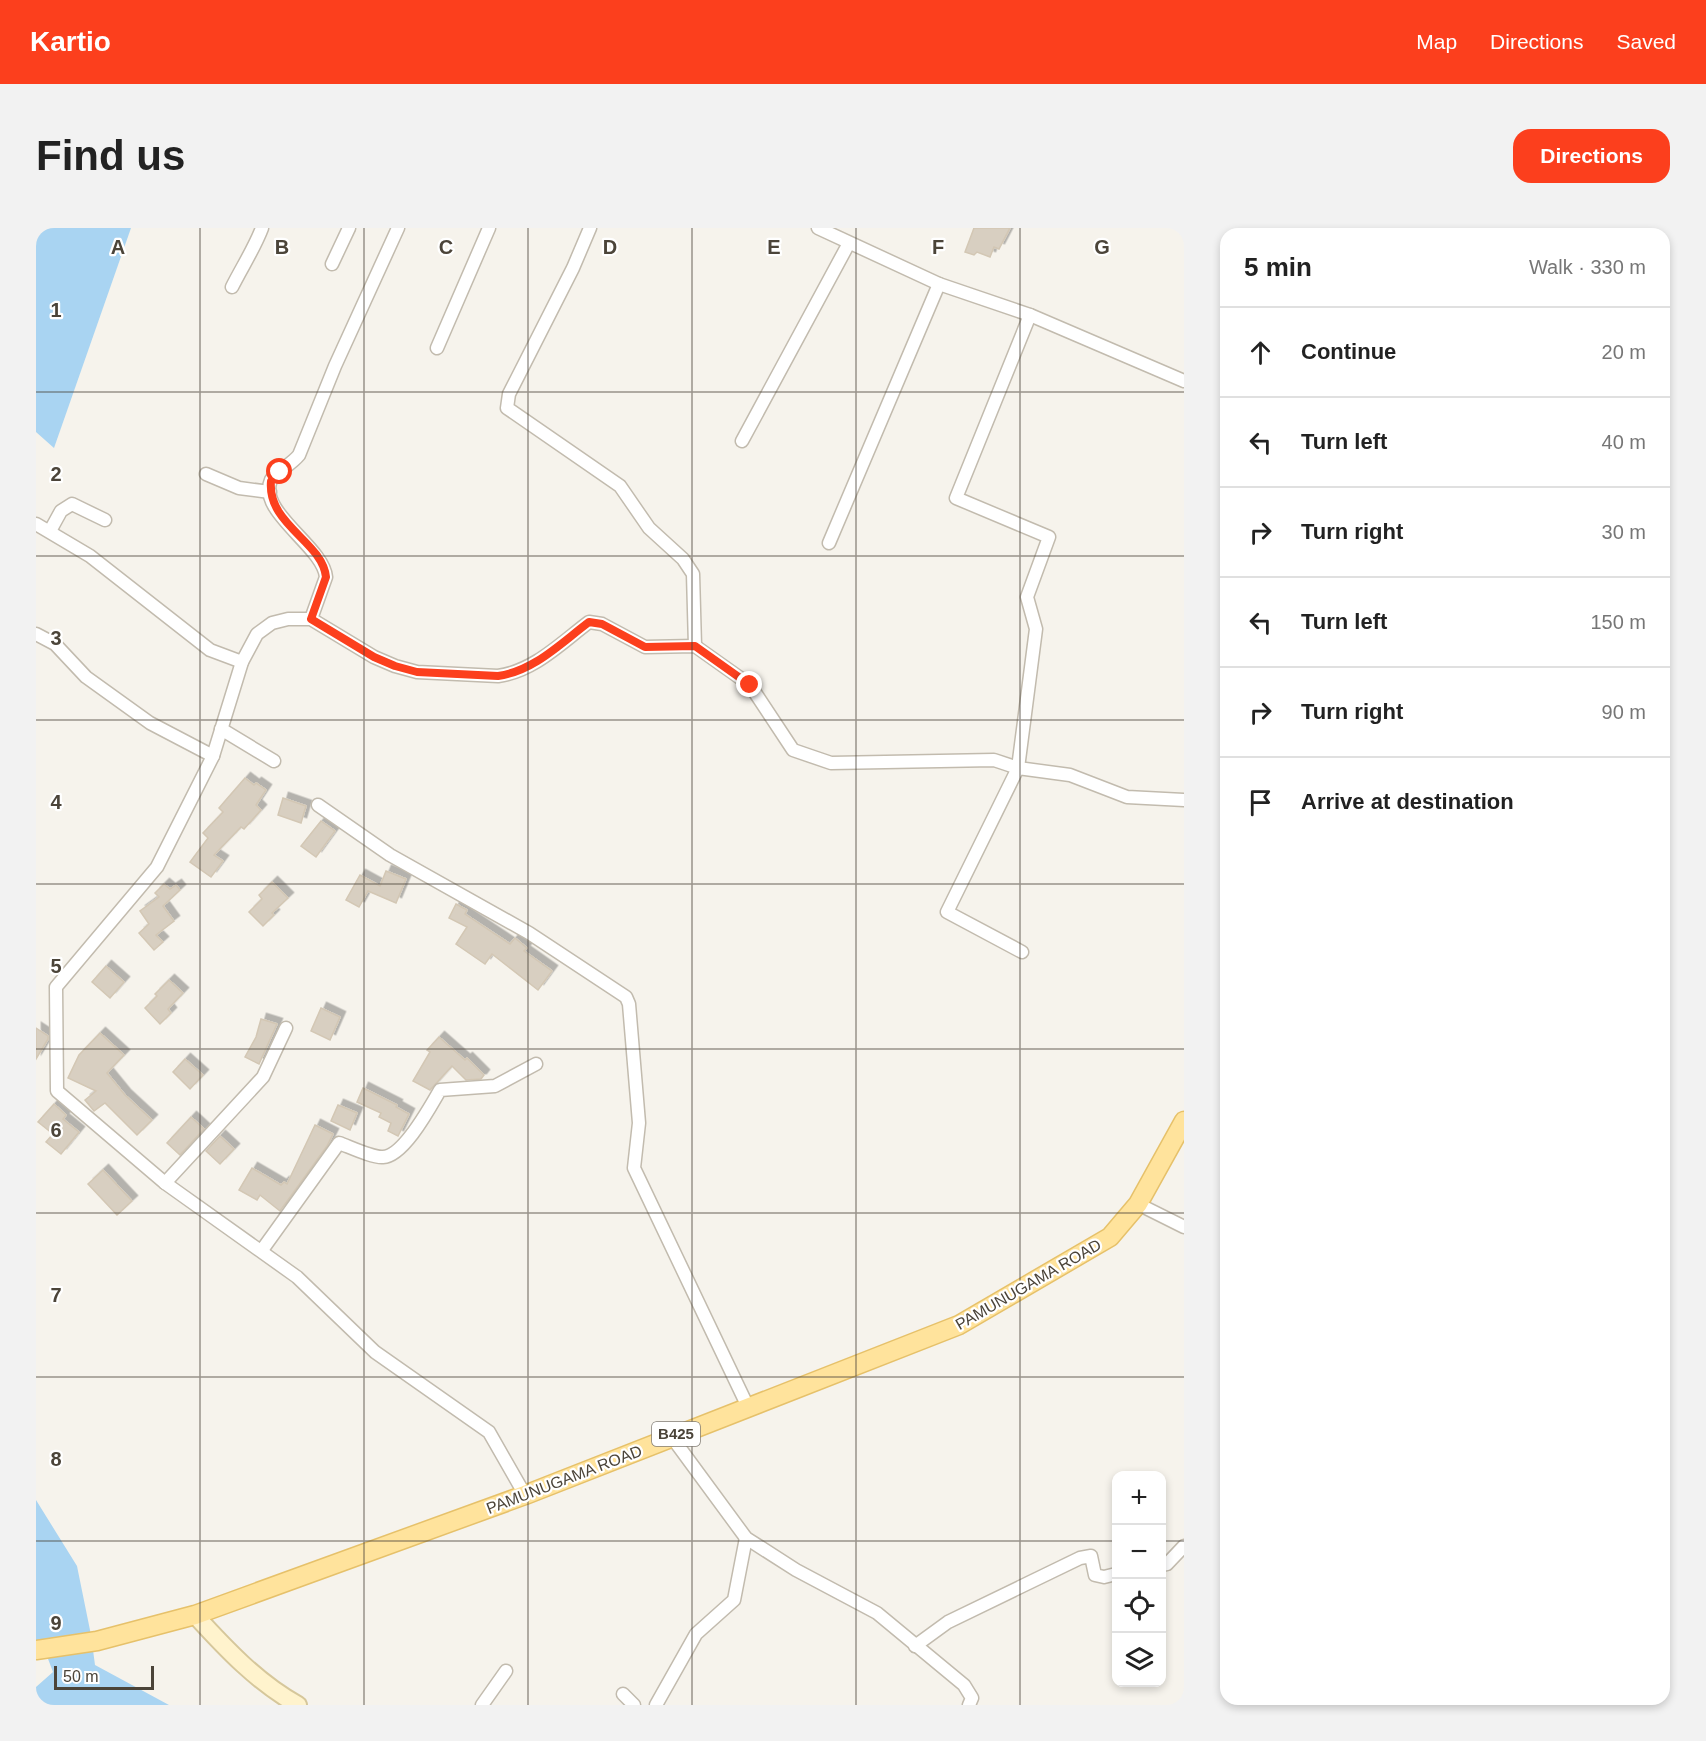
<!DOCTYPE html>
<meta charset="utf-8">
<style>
:root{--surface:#fff;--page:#f2f2f2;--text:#222;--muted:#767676;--line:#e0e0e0;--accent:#fc3f1d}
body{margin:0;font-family:Arial,sans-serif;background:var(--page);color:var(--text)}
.controls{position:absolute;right:18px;bottom:18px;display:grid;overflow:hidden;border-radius:12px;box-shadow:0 3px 9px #0003}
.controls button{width:54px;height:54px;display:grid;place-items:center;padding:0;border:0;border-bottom:2px solid var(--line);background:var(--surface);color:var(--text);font:30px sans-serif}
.scale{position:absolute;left:18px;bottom:15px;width:100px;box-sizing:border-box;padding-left:6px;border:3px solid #4b4439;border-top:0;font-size:16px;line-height:21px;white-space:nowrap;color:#4b4439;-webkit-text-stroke:4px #fff;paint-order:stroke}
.stop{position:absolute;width:18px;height:18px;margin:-14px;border:4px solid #fc3f1d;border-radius:50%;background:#fff}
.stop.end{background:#fc3f1d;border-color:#fff;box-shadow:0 2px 6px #0008}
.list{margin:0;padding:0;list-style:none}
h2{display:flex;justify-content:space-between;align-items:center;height:78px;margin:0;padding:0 24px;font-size:26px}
h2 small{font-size:20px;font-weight:400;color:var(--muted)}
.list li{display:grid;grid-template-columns:39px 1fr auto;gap:18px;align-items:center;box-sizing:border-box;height:90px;padding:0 24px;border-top:2px solid var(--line)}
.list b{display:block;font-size:22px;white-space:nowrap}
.list em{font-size:20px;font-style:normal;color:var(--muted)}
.icon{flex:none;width:33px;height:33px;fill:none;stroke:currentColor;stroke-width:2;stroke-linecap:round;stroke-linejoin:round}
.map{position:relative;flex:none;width:1148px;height:1477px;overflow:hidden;border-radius:18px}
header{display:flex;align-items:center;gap:36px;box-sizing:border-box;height:84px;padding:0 30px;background:var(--accent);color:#fff}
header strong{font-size:28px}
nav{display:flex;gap:33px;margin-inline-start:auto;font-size:21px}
.intro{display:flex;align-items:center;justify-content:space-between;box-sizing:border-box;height:144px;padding:0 36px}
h1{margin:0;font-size:42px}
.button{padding:15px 27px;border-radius:18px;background:var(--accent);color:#fff;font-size:21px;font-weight:700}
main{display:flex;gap:36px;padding:0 36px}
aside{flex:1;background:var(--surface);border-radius:18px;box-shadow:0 3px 9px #0003}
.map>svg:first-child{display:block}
.water{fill:#a9d4f2}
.building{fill:#d8cfc1;stroke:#d3c7b4;stroke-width:1.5;filter:url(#shadow)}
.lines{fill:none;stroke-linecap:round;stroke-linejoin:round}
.street-casing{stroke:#c2bbae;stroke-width:15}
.secondary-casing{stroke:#d6c79b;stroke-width:20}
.primary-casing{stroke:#e6c16a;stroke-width:21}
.street{stroke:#fff;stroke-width:12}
.secondary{stroke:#fff3cd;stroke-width:16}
.primary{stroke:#ffe39c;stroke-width:18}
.route{stroke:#fc3f1d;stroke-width:8}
.grid{fill:none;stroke:#4b4439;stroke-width:1.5;stroke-opacity:0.55}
.labels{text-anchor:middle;stroke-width:4.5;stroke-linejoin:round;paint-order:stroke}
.shield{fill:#fff;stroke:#817c74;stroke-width:1.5}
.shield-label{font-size:15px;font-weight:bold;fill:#4b4439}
.street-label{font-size:16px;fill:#4b4439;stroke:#fff}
.grid-label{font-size:20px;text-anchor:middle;font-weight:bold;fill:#4b4439;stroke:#fff;stroke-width:4.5;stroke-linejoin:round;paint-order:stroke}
</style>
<header>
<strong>Kartio</strong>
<nav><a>Map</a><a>Directions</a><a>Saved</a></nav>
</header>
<div class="intro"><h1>Find us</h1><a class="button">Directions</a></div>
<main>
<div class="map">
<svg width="1148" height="1477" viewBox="0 0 1148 1477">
<defs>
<filter id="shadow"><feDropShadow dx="5.5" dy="-5.5" stdDeviation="0" flood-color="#0004"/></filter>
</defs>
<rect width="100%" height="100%" fill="#f6f3ec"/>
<g class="water">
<path d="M 0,0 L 95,0 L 18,220 L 0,204 Z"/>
<path d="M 0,1272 L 41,1338 L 55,1407 L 59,1437 L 133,1477 L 0,1477 L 0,1459 L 17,1444 L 6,1415 L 0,1412 Z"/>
</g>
<g class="building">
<path d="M 938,0 L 974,0 L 963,21 L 958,19 L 954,29 L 941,24 L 938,27 L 929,24 Z"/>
<path d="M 209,550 L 218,557 L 220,555 L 230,562 L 220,577 L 225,582 L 208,601 L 205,599 L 178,627 L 187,633 L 175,649 L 154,634 L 172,610 L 167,605 L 187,584 L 183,580 Z"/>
<path d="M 247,570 L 270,578 L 265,595 L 242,587 Z"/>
<path d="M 285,593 L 299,603 L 280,629 L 265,618 Z"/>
<path d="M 350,643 L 370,651 L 360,675 L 332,663 L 323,679 L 310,672 L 324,647 L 344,658 Z"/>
<path d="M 236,654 L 252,670 L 236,685 L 238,687 L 227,698 L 213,684 L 226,671 L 223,667 Z"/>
<path d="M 128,656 L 134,661 L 140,657 L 144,662 L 127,678 L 138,693 L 120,707 L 127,714 L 118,722 L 103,705 L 113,696 L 104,683 L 123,669 L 119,665 Z"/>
<path d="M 420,676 L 431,682 L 429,686 L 474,716 L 479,710 L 491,720 L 488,723 L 516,743 L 502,762 L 456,726 L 449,736 L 420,716 L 431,699 L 413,690 Z"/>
<path d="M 70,738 L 88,754 L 74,770 L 56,754 Z"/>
<path d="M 133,752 L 147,765 L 132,781 L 135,785 L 124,796 L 109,780 L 121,768 L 119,766 Z"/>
<path d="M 285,780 L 304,789 L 294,812 L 275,803 Z"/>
<path d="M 225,791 L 241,796 L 223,836 L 209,829 L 220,809 Z"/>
<path d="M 0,800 L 12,808 L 12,811 L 0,831 Z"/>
<path d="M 64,805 L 88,827 L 71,845 L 89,867 L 116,892 L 101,907 L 69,875 L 58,883 L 49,872 L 60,863 L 32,850 L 43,827 Z"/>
<path d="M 403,809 L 429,832 L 431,830 L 448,847 L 445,851 L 430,852 L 416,838 L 394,862 L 377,853 L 394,824 L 391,822 Z"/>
<path d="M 149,831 L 167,847 L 154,861 L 137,844 Z"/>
<path d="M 327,860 L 361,877 L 360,879 L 373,886 L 362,908 L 352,903 L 355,895 L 343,889 L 345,885 L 321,874 Z"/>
<path d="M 18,876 L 30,887 L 27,891 L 43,904 L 25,926 L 10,914 L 17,906 L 2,894 Z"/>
<path d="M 302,877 L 321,885 L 314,902 L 295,893 Z"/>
<path d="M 155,889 L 168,901 L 144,927 L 131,915 Z"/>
<path d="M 279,897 L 297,906 L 291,918 L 244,983 L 224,967 L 221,972 L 203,962 L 216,940 L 245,957 L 248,954 L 251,956 Z"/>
<path d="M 184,908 L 198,921 L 184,936 L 170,923 Z"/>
<path d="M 67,942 L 96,973 L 81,987 L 52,956 Z"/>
</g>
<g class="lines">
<defs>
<g id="street">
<path d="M 554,0 L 537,40 L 473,166 L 471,180 L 584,258 L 613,300 L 647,331 L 657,346 L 659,418"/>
<path d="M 782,0 L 903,56 L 994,87 L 1148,153"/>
<path d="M 296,36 L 313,0"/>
<path d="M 196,59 C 206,39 218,21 226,0"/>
<path d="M 401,120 L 453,0"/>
<path d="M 706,213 L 813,15"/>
<path d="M 170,246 L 203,260 L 234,264"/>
<path d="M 0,296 L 54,328 L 174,422 L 206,434"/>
<path d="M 14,303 L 25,283 L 36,276 L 69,292"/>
<path d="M 793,315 L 903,56"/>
<path d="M 275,391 L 290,349 C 287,318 221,284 235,252 C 239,245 256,236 263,227 L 299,138 L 362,0"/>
<path d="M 0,406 L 19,416 L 50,449 L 114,495 L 177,528"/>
<path d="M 185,501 L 238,533"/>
<path d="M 282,577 L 354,627 L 493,705 L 590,769 L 593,776 L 603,895 L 598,940 L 712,1179"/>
<path d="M 986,724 L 911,684 L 982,540 L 1000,401 L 991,369 L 1013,309 L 920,270 L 994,87"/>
<path d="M 129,955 L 227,849 L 250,800"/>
<path d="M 1102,976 L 1148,999"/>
<path d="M 226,1022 L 303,915 C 314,919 337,930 347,929 C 368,928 394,879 404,862 L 459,858 L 500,836"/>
<path d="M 635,1208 L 710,1310 L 760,1342 L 841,1385 L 928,1457 L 936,1470 L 933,1477"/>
<path d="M 489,1267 L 453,1204 L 339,1124 L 261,1049 L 129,955 L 21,863 L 20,759 L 121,639 L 177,528 L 206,434 L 221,406 L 236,395 L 252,391 L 275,391 L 338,429 L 359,438 L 381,444 L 462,448 C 498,443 525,415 553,394 L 566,396 L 609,419 L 659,418 L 714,457 L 757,522 L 795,535 L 958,532 L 982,540 L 1034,547 L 1091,569 L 1148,572"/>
<path d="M 1126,1337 L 1131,1336 L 1148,1318"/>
<path d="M 879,1418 L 912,1394 L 1044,1330 L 1055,1328 L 1059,1347 L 1068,1349 L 1080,1346"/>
<path d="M 587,1466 L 598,1477"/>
<path d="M 446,1477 L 470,1443"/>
<path d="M 620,1477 L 660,1406 L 698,1372 L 710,1310"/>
</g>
<path id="secondary" d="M 159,1387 C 190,1421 222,1455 262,1477"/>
<path id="primary" d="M 0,1422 L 61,1413 L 159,1387 L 489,1267 L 923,1097 L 1074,1009 L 1102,976 L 1148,893"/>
</defs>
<use href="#street" class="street-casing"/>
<use href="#secondary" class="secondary-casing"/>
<use href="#primary" class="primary-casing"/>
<use href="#street" class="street"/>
<use href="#secondary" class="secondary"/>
<use href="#primary" class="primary"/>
</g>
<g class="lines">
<path class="route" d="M 244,244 L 235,253 C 231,297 286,313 290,349 L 275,391 L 338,429 L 359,438 L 381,444 L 462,448 C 498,443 525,415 553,394 L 566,396 L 609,419 L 659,418 L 714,457"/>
</g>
<path class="grid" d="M 164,0 L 164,1477M 328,0 L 328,1477M 492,0 L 492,1477M 656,0 L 656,1477M 820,0 L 820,1477M 984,0 L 984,1477M 0,164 L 1148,164M 0,328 L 1148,328M 0,492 L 1148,492M 0,656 L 1148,656M 0,821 L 1148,821M 0,985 L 1148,985M 0,1149 L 1148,1149M 0,1313 L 1080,1313M 1126,1313 L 1148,1313"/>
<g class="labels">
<rect class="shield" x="616" y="1194" width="48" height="24" rx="4.5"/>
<g class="shield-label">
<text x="640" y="1211">B425</text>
</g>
<g class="street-label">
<text transform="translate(992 1056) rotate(-30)" y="6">PAMUNUGAMA ROAD</text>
<text transform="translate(528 1251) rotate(-21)" y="6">PAMUNUGAMA ROAD</text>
</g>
</g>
<g class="grid-label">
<text x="82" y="26">A</text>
<text x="246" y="26">B</text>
<text x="410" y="26">C</text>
<text x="574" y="26">D</text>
<text x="738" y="26">E</text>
<text x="902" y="26">F</text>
<text x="1066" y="26">G</text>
<text x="20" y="89">1</text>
<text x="20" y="253">2</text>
<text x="20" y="417">3</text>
<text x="20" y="581">4</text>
<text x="20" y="745">5</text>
<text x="20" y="909">6</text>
<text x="20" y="1074">7</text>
<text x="20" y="1238">8</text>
<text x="20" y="1402">9</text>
</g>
</svg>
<div class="controls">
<button>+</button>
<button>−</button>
<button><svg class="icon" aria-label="locate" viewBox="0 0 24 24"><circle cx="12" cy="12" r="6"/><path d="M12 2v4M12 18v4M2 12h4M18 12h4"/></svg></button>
<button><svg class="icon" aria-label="layers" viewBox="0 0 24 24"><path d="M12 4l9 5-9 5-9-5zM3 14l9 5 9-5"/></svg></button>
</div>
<div class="scale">50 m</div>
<div class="stop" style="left:244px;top:244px"></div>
<div class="stop end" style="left:714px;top:457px"></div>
</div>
<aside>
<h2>5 min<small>Walk · 330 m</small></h2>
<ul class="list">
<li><svg class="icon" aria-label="ahead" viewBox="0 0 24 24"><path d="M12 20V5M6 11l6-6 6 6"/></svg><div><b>Continue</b></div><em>20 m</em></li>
<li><svg class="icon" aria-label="left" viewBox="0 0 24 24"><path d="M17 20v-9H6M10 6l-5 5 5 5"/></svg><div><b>Turn left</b></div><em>40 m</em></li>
<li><svg class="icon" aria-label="right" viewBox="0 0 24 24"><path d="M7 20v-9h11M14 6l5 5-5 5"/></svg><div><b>Turn right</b></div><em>30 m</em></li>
<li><svg class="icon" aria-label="left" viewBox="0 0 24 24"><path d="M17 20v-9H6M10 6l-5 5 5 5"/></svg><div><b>Turn left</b></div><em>150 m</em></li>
<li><svg class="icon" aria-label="right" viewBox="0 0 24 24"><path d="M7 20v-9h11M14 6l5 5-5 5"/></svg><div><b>Turn right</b></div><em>90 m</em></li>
<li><svg class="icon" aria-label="arrive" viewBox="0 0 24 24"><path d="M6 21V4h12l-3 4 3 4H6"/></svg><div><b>Arrive at destination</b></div></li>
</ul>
</aside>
</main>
